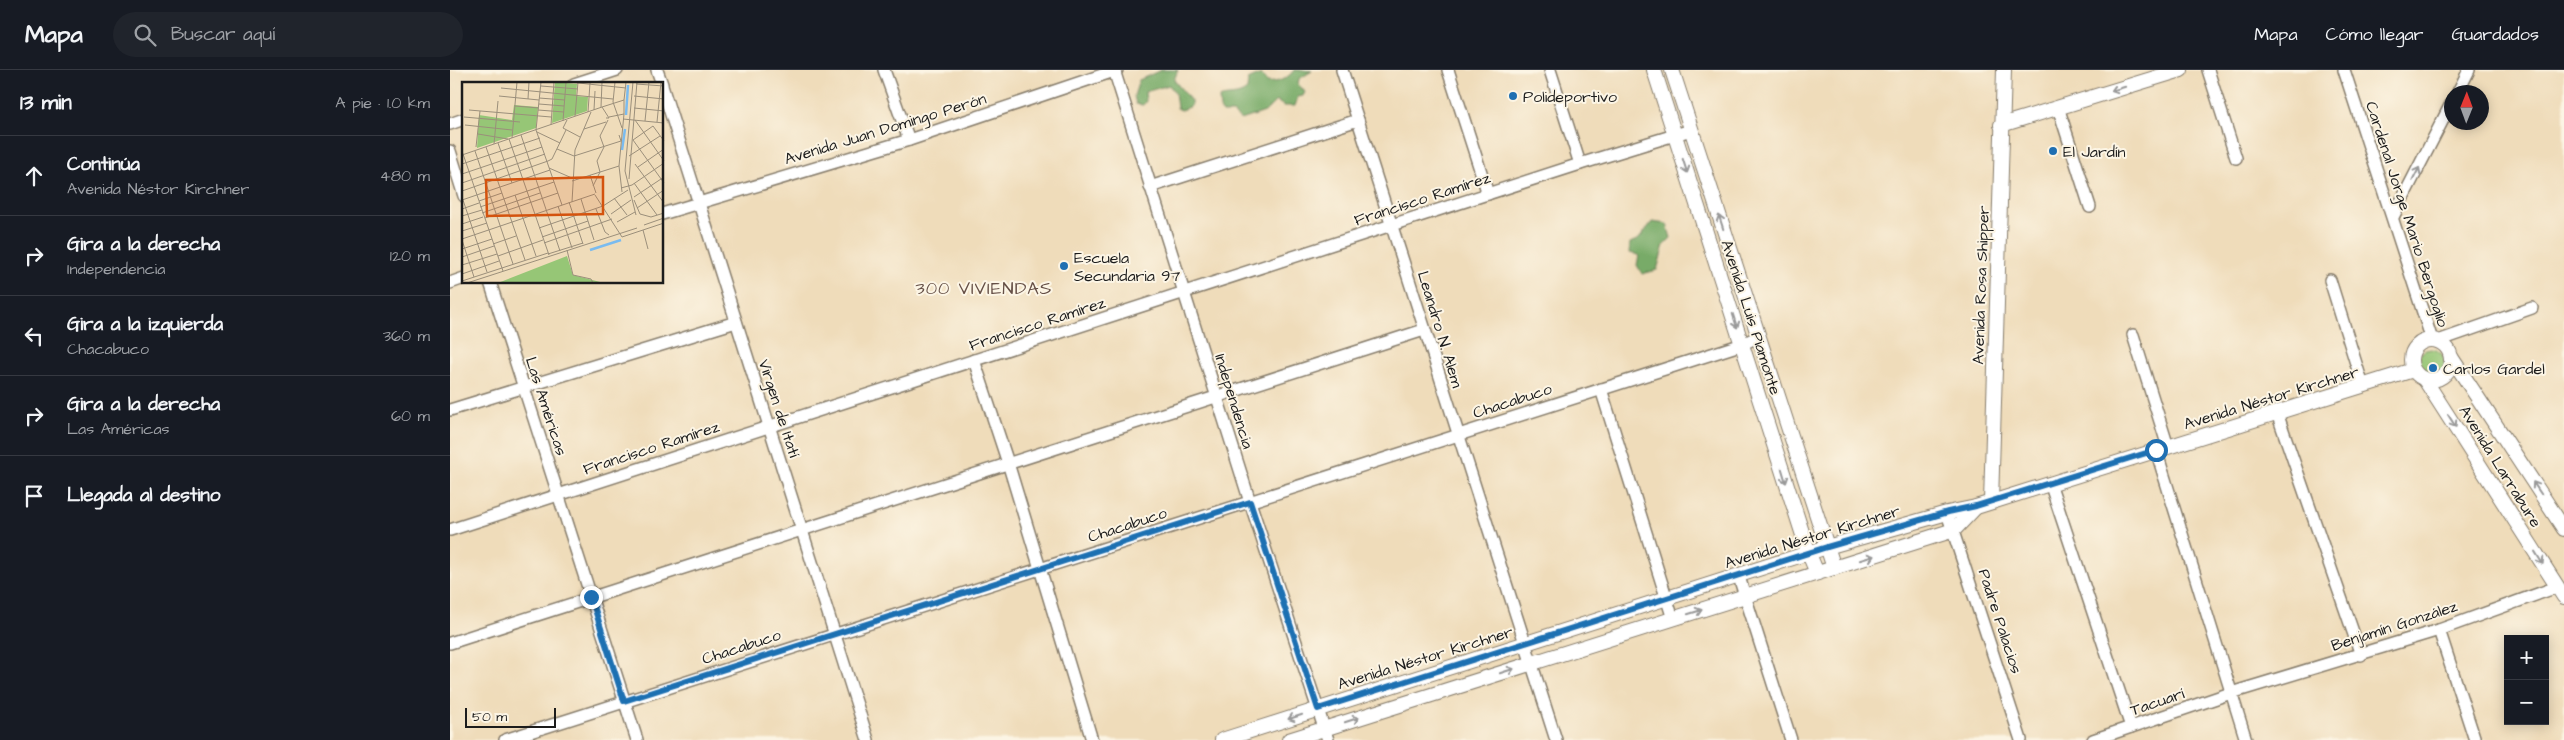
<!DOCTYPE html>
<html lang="es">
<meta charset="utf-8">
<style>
:root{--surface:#171b24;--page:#20242c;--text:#f1f3f6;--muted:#9ea1a6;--line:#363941}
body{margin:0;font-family:"Architects Daughter",sans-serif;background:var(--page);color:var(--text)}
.controls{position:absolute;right:15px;bottom:15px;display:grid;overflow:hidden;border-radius:0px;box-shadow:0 2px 12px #0003}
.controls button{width:45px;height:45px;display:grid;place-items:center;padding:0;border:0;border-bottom:1px solid var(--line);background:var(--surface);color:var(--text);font:25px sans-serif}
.compass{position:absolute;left:1994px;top:15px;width:45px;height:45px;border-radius:50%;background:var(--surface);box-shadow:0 2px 12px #0003;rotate:1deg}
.scale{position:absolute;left:15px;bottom:12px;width:91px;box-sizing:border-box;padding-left:5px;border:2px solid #1c1c1c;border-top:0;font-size:14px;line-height:18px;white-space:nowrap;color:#1c1c1c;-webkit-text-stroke:4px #fcf5e5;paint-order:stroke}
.stop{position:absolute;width:15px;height:15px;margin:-11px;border:4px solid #1f6fb2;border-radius:50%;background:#fff}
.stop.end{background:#1f6fb2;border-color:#fff;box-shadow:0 1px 5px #0008}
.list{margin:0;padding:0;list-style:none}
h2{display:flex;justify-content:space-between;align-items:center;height:65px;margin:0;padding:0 20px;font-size:21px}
h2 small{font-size:16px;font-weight:400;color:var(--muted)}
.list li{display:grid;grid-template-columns:32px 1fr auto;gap:15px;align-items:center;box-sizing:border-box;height:80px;padding:0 20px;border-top:1px solid var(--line)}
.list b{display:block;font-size:19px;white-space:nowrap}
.list p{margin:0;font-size:16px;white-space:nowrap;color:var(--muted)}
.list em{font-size:16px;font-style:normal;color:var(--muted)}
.icon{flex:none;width:28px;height:28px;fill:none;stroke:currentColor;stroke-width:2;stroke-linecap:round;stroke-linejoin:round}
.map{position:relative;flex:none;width:2114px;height:670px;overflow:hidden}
header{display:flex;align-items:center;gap:30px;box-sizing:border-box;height:70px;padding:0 25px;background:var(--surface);border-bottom:1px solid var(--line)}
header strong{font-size:24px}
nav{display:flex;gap:28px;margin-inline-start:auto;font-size:18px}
.search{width:350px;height:45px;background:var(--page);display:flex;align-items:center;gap:12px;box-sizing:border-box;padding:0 18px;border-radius:28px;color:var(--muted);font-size:19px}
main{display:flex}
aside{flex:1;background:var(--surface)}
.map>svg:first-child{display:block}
.green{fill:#96c676;stroke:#597149}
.forest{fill:#78ab67;stroke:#4a6442}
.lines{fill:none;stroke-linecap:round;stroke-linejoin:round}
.minor-casing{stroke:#867c6b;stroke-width:14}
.tertiary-casing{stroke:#867c6b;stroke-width:16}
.minor{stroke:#fff;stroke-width:11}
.tertiary{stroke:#fff;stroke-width:14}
.oneway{stroke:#999}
.route{stroke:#1f6fb2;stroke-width:6}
.poi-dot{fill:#1f6fb2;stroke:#fcf5e5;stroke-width:2}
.labels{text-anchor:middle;stroke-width:4;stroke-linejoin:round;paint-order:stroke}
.poi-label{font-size:16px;fill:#1c1c1c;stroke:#fcf5e5;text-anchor:start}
.street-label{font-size:16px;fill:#1c1c1c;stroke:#fcf5e5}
.neighbourhood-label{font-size:18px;letter-spacing:1px;fill:#654f46;stroke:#fcf5e5}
.inset-river{fill:none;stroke:#7abbef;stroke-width:2.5}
.inset-road{fill:none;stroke:#9b8f7b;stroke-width:1}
.view{fill:#d4530e;fill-opacity:0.15;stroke:#d4530e;stroke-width:2.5}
.inset-edge{fill:none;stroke:#1c1c1c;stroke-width:2.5}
</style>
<header>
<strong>Mapa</strong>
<div class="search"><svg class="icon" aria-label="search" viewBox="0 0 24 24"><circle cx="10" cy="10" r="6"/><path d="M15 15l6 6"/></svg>Buscar aquí</div>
<nav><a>Mapa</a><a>Cómo llegar</a><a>Guardados</a></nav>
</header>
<main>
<aside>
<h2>13 min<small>A pie · 1.0 km</small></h2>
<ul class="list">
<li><svg class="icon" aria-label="ahead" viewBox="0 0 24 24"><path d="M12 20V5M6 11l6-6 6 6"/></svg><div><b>Continúa</b><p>Avenida Néstor Kirchner</p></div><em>480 m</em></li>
<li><svg class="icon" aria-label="right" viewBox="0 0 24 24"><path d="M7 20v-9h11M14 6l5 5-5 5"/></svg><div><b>Gira a la derecha</b><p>Independencia</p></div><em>120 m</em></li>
<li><svg class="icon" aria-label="left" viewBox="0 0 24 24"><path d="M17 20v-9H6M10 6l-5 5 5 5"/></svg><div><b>Gira a la izquierda</b><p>Chacabuco</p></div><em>360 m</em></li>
<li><svg class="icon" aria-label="right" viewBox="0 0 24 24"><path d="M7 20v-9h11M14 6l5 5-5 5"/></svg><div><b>Gira a la derecha</b><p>Las Américas</p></div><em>60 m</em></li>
<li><svg class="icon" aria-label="arrive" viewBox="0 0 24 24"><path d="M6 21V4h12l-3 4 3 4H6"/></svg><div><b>Llegada al destino</b></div></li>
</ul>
</aside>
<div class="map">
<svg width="2114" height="670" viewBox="0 0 2114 670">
<rect width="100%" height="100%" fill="#fcf5e5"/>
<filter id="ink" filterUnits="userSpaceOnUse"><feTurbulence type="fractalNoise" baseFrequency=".02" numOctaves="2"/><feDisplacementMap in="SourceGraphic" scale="10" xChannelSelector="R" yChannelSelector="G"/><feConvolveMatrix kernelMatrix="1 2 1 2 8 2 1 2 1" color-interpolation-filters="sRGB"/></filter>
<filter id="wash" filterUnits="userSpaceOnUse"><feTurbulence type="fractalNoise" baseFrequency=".0096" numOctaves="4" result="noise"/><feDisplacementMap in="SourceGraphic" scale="20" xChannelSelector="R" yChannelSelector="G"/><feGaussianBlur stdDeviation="1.12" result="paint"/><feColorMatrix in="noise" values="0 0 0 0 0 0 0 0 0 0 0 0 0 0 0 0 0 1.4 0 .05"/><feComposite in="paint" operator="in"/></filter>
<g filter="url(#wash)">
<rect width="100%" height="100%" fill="#efdcba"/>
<circle class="green" cx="1981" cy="293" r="14"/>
<g class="forest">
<path d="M 711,0 L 728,0 L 724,10 L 741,31 L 741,36 L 731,40 L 727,38 L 725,23 L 719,15 L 695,22 L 696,31 L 693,35 L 686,34 L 684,26 L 689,10 Z"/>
<path d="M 844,0 L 862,1 L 849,9 L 848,14 L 855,22 L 853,26 L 848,27 L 845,36 L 834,36 L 826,31 L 815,42 L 791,50 L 783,43 L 773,43 L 770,39 L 769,28 C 779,24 787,28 797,20 L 798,10 L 811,4 L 817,12 C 826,14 839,8 844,0 Z"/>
<path d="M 1202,152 L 1217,154 L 1221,168 L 1214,175 L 1207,200 L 1192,204 L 1187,195 L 1189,185 L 1179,183 L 1180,173 L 1189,169 Z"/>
</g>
</g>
<g filter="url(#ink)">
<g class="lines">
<defs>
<g id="minor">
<path d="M 207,0 L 212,14"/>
<path d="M 434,0 L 459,70"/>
<path d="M 664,0 L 800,432 L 878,670"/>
<path d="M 892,0 L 1106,670"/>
<path d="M 998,0 L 1038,124"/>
<path d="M 1100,0 L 1130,94"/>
<path d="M 1758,0 L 1786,88"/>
<path d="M 1894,0 L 1982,270"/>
<path d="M 124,14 L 167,0"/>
<path d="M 212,16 L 418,670"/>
<path d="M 2008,22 L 2019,0"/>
<path d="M 1608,37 L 1640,137"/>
<path d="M 0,54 L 14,49"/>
<path d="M 0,81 L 14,126"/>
<path d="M 700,117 L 908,50"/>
<path d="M 212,144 L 459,70 L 667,0"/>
<path d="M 1943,147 L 2001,34"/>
<path d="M 1880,210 L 1913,316"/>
<path d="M 40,212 L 187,670"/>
<path d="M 0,213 L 14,208"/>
<path d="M 1683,265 L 1718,377"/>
<path d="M 1988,271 L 2082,238"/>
<path d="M 524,290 L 558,393 L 642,670"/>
<path d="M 1151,319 L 1223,549"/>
<path d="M 0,340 L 286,252"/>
<path d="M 1827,343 L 1911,585"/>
<path d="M 1706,380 L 1796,670"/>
<path d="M 1600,413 L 1681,657"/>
<path d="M 1497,443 L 1571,670"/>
<path d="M 0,460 L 1130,94 L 1241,60"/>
<path d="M 1289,507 L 1341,670"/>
<path d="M 1989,560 L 2025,670"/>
<path d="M 0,573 L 974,260"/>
<path d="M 55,670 L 1293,274 L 1307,267"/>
<path d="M 1643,670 L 1781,623 L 1989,560 L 2107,517"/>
</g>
<g id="tertiary">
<path d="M 1204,0 L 1359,484 L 1367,503"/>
<path d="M 1222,0 L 1384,498"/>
<path d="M 1551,55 L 1731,0"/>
<circle cx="1981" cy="290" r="20"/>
<path d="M 2001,287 L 2114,459"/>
<path d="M 1975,310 L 2114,527"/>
<path d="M 1541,432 L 1554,0"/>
<path d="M 772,670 L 1377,477 L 1497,443 L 1526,437 L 1963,300"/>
<path d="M 839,670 L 1504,460 L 1526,437"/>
</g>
</defs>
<use href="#minor" class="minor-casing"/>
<use href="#tertiary" class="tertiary-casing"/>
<use href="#minor" class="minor"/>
<use href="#tertiary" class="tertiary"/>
</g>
<defs><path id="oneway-shaft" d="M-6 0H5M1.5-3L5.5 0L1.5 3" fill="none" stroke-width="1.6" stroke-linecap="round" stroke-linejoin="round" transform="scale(1.25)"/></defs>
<g class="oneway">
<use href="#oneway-shaft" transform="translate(1668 19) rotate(163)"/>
<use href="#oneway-shaft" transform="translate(1235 96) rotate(72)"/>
<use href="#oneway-shaft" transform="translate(1966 104) rotate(-63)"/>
<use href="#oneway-shaft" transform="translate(1271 152) rotate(-108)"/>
<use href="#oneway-shaft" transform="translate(1285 251) rotate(72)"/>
<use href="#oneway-shaft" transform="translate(2002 351) rotate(58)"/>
<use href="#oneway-shaft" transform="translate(1334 406) rotate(73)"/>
<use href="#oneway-shaft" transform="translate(2087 418) rotate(-124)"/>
<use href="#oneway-shaft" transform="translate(1417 488) rotate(-17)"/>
<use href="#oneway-shaft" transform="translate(2089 488) rotate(58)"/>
<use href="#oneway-shaft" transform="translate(1245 542) rotate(-17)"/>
<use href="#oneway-shaft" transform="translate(1057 601) rotate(-18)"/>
<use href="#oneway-shaft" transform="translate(845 647) rotate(162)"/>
<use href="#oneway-shaft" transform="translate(902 650) rotate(-18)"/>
</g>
</g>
<g class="lines" filter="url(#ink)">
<path class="route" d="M 141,527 L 174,631 L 800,432 L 868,639 L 1377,477 L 1498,442 L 1526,436 L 1706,380"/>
</g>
<g class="poi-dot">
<circle cx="1063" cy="26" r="5"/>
<circle cx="1603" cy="81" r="5"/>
<circle cx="614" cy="196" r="5"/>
<circle cx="1983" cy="298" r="5"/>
</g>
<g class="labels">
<g class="poi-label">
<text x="1073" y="32">Polideportivo</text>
<text x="1613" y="87">El Jardín</text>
<text x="624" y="193">Escuela<tspan x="624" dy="18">Secundaria 97</tspan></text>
<text x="1993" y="304">Carlos Gardel</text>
</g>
<g class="street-label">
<text transform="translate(435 58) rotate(-17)" y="6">Avenida Juan Domingo Perón</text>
<text transform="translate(972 128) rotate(-18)" y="6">Francisco Ramírez</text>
<text transform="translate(1958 144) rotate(72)" y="6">Cardenal Jorge Mario Bergoglio</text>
<text transform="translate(1530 215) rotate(-88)" y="6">Avenida Rosa Shipper</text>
<text transform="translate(1302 247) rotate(72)" y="6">Avenida Luis Piamonte</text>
<text transform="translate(587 253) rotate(-18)" y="6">Francisco Ramírez</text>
<text transform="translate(991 259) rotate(73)" y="6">Leandro N. Alem</text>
<text transform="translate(1821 327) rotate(-17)" y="6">Avenida Néstor Kirchner</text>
<text transform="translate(1062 330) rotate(-18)" y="6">Chacabuco</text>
<text transform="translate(785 331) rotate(73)" y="6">Independencia</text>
<text transform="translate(97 336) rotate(72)" y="6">Las Américas</text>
<text transform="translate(330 338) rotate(72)" y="6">Virgen de Itatí</text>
<text transform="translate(201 377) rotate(-18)" y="6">Francisco Ramírez</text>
<text transform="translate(2051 396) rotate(58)" y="6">Avenida Larrabure</text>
<text transform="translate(677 454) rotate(-18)" y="6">Chacabuco</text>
<text transform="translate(1362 466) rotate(-17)" y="6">Avenida Néstor Kirchner</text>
<text transform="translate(1551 551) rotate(72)" y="6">Padre Palacios</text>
<text transform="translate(1944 555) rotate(-18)" y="6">Benjamín González</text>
<text transform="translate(291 576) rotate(-18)" y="6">Chacabuco</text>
<text transform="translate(975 587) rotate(-17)" y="6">Avenida Néstor Kirchner</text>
<text transform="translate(1707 631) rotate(-19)" y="6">Tacuarí</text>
</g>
<g class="neighbourhood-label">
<text x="534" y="224">300 VIVIENDAS</text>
</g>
</g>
<g transform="translate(12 12)">
<rect width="201" height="201" fill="#efdcba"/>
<path d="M 93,0 L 115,2 L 114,14 L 126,15 L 125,29 L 90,41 ZM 52,23 L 76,25 L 74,46 L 15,66 L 17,33 L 50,38 ZM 105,174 L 111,193 L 142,201 L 36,201 Z" fill="#96c676"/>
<path class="inset-river" d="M 164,33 L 166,3M 160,68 L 163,47M 128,168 L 159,158"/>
<path class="inset-road" d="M 79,0 L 74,48 L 100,123M 107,0 L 164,6M 153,0 L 151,20 L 160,46M 171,0 L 163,89 L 174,133M 174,2 L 202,4M 79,4 L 116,7M 39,6 L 151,17M 37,14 L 77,18M 172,14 L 202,17M 77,16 L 103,18M 66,17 L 67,0M 162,18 L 164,0M 77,22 L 102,24M 53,24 L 77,26M 139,25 L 140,0M 140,25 L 162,18 L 162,32M 172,26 L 202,29M 7,28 L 89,35M 76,28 L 102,30M 132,28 L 133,9M 126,30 L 128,1M 113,34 L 116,0M 2,35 L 58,40M 147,35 L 162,32 L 157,84 L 160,110M 161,37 L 202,41M 105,38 L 101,46 L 118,55M 173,38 L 202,79M 101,39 L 104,0M 183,39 L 187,0M 195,40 L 199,0M 3,43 L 50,48M 89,43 L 92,0M 191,44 L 202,59M 122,47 L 144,40M 75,50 L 98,61M 16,52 L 46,57M 59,53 L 98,169M 50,56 L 55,0M 47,57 L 87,173M 171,58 L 202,101M 171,58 L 191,44M 36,61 L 50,101M 32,62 L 36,19M 14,65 L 18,29M 24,65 L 63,178M 95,67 L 112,74 L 159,59 L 157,53M 0,69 L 41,189M 13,69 L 51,182M 0,73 L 140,25 L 147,36 L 144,36M 167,74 L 198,54M 86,79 L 90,77 L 104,48M 0,82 L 78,56M 173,82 L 202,121M 176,85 L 202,67M 87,86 L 110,96M 0,92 L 80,65M 128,93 L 134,111M 167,97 L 175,0M 110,99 L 157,84M 0,101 L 83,72M 172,101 L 195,133M 131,104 L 138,90 L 135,79 L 142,65 L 138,54 L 146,38M 159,106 L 170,103 L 202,81M 0,109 L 86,79M 53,113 L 74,174M 133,113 L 160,155 L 202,141M 0,115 L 25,190M 172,115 L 202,95M 152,116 L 165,133M 119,117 L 132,158M 0,118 L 88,88M 172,118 L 178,132 L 189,135 L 202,131M 17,119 L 40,111M 107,120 L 121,162M 110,120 L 113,68 L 129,30M 96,124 L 110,166M 18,125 L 92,100M 175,126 L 202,108M 0,127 L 17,121M 134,127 L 143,150 L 147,153M 20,131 L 78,111M 149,132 L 169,118M 0,134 L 20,128M 23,136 L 96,111M 155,140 L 173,130M 0,142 L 21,135M 182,143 L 202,136M 77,146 L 141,124 L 166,108M 181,148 L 186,167M 0,149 L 25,141M 80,155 L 126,139M 0,157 L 133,112M 0,158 L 12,195M 82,161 L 150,137M 31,162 L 54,154M 0,167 L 30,157M 105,168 L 111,193 L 129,197 L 131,201M 86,172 L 121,161M 36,174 L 81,158M 0,175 L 32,164M 0,183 L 35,172M 0,192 L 37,179M 0,199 L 86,171M 5,201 L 175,146"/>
<path class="view" d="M 141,95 L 141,132 L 25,134 L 24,98 Z"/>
<rect width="201" height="201" class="inset-edge"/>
</g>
</svg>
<div class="controls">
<button>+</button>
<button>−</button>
</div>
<svg class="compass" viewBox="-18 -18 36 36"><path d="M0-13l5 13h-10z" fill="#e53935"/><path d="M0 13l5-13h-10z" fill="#9ea1a6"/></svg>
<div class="scale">50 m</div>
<div class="stop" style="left:1706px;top:380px"></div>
<div class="stop end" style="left:141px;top:527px"></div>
</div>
</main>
